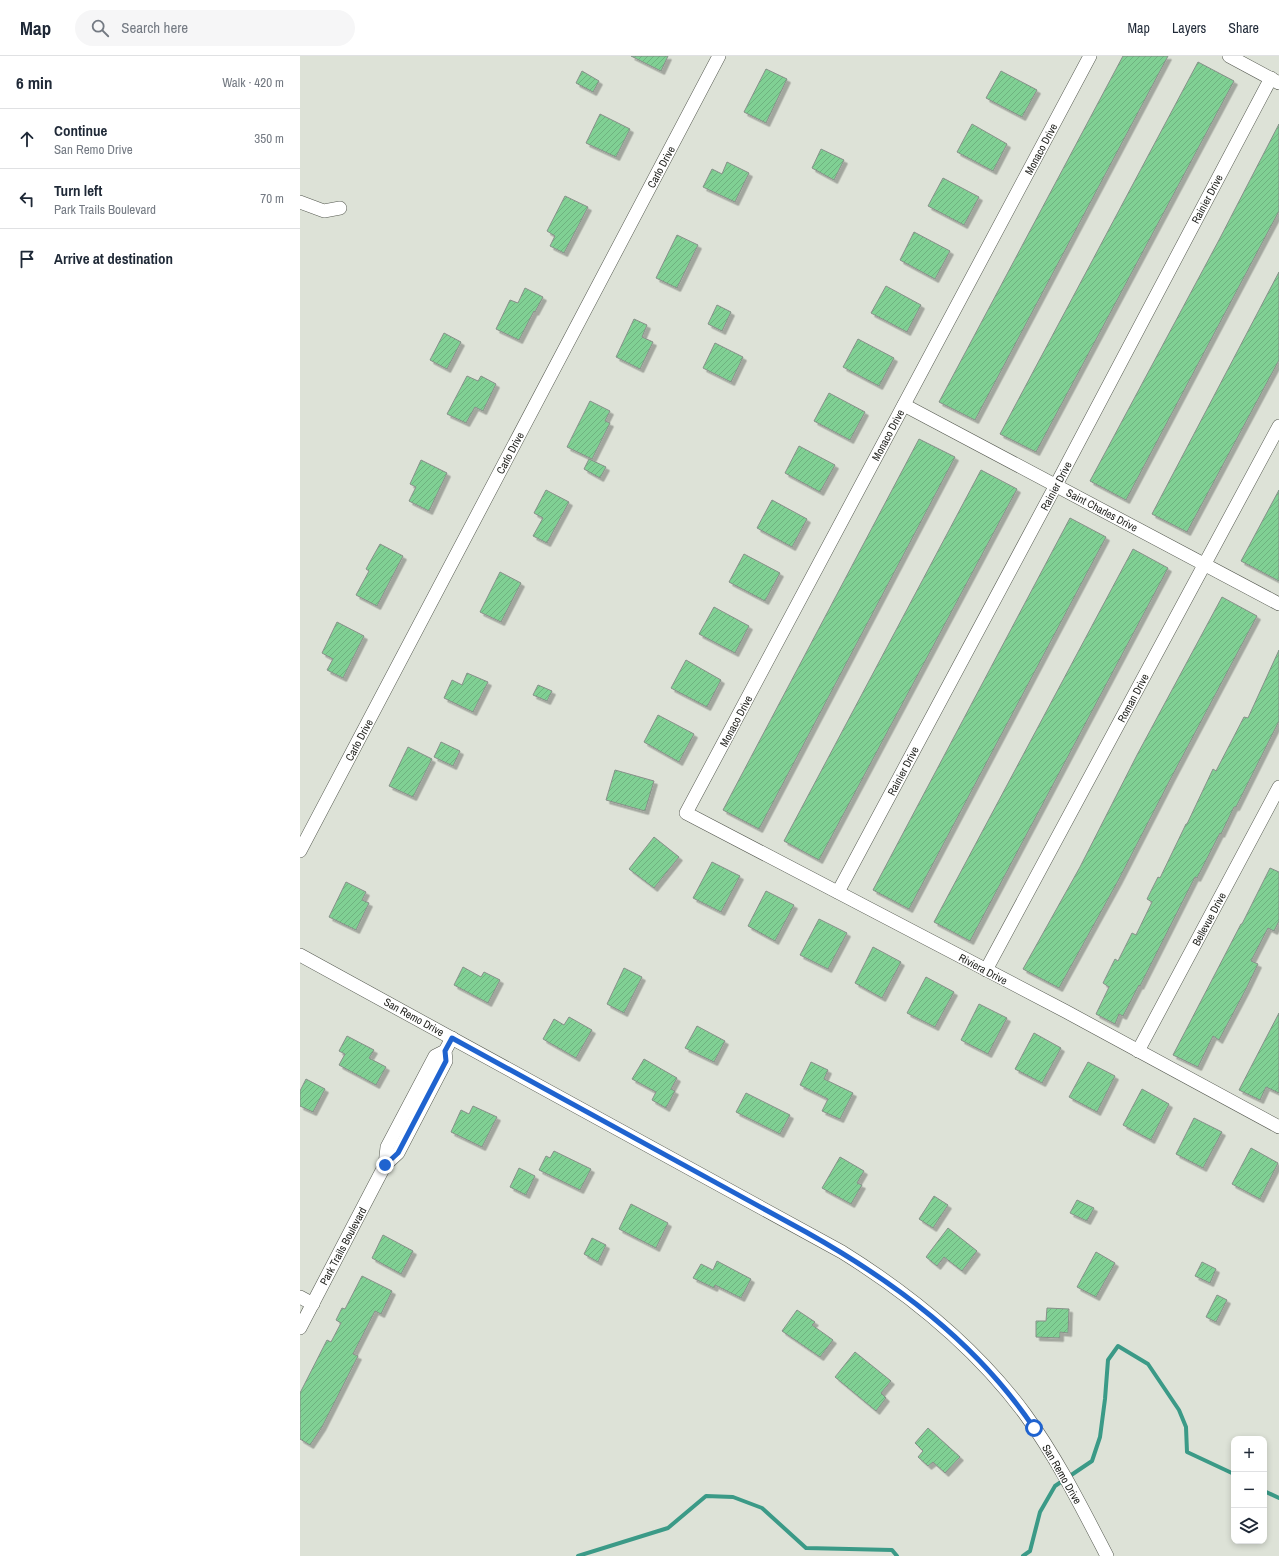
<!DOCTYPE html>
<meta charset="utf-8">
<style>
:root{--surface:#fff;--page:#f6f6f7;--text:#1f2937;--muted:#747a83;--line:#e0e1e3}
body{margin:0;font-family:"Archivo Narrow",sans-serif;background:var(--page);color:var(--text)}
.controls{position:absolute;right:12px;bottom:12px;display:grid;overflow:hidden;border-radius:8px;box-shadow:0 2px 6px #0003}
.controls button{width:36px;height:36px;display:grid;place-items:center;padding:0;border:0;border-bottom:1px solid var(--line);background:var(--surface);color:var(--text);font:20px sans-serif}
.stop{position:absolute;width:12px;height:12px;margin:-9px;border:3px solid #1f63cf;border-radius:50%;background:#fff}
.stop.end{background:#1f63cf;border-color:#fff;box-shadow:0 1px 4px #0008}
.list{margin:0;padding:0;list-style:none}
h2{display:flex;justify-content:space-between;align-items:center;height:52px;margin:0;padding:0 16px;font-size:17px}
h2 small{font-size:13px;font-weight:400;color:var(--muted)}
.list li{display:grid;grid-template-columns:26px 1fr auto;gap:12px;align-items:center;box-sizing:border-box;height:60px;padding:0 16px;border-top:1px solid var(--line)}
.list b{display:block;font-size:15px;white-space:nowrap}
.list p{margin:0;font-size:13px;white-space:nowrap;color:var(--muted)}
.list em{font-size:13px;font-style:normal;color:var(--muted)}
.icon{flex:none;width:22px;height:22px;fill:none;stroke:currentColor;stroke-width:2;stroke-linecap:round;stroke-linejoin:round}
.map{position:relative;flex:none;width:979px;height:1500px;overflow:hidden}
header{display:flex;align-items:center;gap:24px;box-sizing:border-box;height:56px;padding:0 20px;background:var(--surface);border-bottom:1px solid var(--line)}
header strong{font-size:19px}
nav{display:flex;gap:22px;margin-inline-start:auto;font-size:14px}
.search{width:280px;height:36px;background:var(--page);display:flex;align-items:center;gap:10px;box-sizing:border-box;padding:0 14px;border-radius:22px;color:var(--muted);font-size:15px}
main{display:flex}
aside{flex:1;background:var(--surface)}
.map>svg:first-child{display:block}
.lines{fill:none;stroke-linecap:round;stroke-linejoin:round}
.stream{stroke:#3b9a87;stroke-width:4}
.building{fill:url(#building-hatch);stroke:#879089;filter:url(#shadow)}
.minor-casing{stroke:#555950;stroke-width:14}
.minor{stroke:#fff;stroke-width:13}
.route{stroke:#1f63cf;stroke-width:5}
.labels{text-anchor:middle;stroke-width:3;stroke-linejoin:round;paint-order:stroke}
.street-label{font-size:11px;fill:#1f201c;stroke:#fff}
</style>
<header>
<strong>Map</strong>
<div class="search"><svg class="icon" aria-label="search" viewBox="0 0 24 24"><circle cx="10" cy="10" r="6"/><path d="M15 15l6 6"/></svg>Search here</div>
<nav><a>Map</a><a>Layers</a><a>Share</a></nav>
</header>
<main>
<aside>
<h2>6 min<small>Walk · 420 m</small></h2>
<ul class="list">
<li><svg class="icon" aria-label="ahead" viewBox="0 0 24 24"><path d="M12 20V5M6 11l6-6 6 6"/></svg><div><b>Continue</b><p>San Remo Drive</p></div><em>350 m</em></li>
<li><svg class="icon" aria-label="left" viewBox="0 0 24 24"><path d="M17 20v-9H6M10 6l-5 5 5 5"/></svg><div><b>Turn left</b><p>Park Trails Boulevard</p></div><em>70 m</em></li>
<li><svg class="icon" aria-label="arrive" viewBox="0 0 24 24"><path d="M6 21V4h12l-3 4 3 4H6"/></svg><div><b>Arrive at destination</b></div></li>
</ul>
</aside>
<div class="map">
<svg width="979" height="1500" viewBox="0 0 979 1500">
<defs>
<pattern id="building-hatch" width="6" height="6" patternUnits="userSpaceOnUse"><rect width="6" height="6" fill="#80d094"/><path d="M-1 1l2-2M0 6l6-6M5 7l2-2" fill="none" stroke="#6eb27f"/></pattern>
<filter id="shadow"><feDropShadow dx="3.5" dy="3.5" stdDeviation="0" flood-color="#0004"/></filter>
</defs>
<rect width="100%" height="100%" fill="#dde2d7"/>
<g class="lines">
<g class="stream">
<path d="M 964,1435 L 979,1442"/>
<path d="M 278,1500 L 368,1472 L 406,1440 L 433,1441 L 462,1452 L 506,1492 L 592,1494 L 597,1500"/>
<path d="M 723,1500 L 730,1495 L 740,1456 L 755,1430 L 792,1405 L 800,1381 L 805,1343 L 808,1304 L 818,1290 L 848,1308 L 879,1354 L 886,1371 L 887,1396 L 934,1418"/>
</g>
</g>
<g class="building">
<path d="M 331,0 L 368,0 L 361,15 Z"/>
<path d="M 823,0 L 868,0 L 675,364 L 639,346 Z"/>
<path d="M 898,6 L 934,25 L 736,396 L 700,378 Z"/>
<path d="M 466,13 L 487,23 L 466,67 L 444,56 Z"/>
<path d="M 282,15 L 299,25 L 293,36 L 276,27 Z"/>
<path d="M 701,15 L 737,34 L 722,61 L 686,42 Z"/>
<path d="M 300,58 L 330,73 L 316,101 L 286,87 Z"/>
<path d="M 672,68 L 707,88 L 693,115 L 657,96 Z"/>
<path d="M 979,68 L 979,155 L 826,444 L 790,425 L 919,184 Z"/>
<path d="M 521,93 L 544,104 L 534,124 L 512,112 Z"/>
<path d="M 427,106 L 449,117 L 435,146 L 403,131 L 412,113 L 422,118 Z"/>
<path d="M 643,122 L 679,141 L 664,169 L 628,150 Z"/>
<path d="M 265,140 L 288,151 L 264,197 L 250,190 L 255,180 L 247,175 Z"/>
<path d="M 614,176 L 650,195 L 635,223 L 600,204 Z"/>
<path d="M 377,179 L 398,189 L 377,232 L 356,222 Z"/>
<path d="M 979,216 L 979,304 L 887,476 L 852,458 Z"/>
<path d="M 586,230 L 621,249 L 607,276 L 571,257 Z"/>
<path d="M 225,232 L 243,241 L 235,256 L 234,255 L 219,284 L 196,273 L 210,244 L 218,247 Z"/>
<path d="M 417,249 L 431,256 L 422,275 L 408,268 Z"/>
<path d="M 334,263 L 347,269 L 342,281 L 353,286 L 340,313 L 316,301 Z"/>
<path d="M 144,277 L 161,286 L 147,313 L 130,304 Z"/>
<path d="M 558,283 L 594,302 L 579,330 L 543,311 Z"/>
<path d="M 415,287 L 443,301 L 431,326 L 403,312 Z"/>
<path d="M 167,320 L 178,325 L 181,320 L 196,328 L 183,355 L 175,351 L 166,367 L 147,358 Z"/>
<path d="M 529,337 L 565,356 L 550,384 L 514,365 Z"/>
<path d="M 290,345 L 310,355 L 305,365 L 310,367 L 292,403 L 267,391 Z"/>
<path d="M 619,383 L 655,401 L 459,773 L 423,754 Z"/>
<path d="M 499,390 L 535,409 L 520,436 L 485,417 Z"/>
<path d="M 289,403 L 306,411 L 300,422 L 284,413 Z"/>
<path d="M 121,404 L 147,417 L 129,455 L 109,445 L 116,431 L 110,428 Z"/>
<path d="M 681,414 L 717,433 L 519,804 L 484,785 Z"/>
<path d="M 246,434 L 269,446 L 247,487 L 233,480 L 243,462 L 234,457 Z"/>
<path d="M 979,434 L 979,525 L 941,505 Z"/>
<path d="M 472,444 L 507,463 L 492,491 L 457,472 Z"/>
<path d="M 770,462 L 806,481 L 609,853 L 573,834 Z"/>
<path d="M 80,488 L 103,500 L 77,550 L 56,539 L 69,515 L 66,513 Z"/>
<path d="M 833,493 L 868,512 L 670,885 L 634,866 Z"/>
<path d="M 444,498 L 480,517 L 465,545 L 429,526 Z"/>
<path d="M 200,516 L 221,527 L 201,566 L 180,556 Z"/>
<path d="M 922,541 L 957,560 L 871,722 L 818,825 L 759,932 L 723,913 L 780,811 L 837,699 Z"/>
<path d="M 414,551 L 449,570 L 435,597 L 399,578 Z"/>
<path d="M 37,566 L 64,580 L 43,622 L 27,614 L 33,603 L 22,597 Z"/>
<path d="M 979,594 L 979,665 L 936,751 L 934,751 L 921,778 L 920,777 L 897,822 L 895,821 L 840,930 L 839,929 L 823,960 L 819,958 L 815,968 L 796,958 L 809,931 L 803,927 L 815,903 L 818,905 L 832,877 L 836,879 L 852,846 L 847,843 L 858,821 L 860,822 L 886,768 L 887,768 L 913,713 L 916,715 L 944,661 L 948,662 Z"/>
<path d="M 386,604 L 421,624 L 407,651 L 371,632 Z"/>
<path d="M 167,617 L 188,626 L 173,656 L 144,642 L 152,624 L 162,629 Z"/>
<path d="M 238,629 L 252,635 L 247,645 L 233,639 Z"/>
<path d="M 358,659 L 394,678 L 379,706 L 344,686 Z"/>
<path d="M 141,686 L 160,695 L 153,710 L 134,701 Z"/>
<path d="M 108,691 L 132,703 L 113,741 L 89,730 Z"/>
<path d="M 315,714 L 354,725 L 345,755 L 306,744 Z"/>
<path d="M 354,781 L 379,801 L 354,832 L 329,813 Z"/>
<path d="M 412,806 L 440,820 L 421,856 L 393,842 Z"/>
<path d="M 970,812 L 979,816 L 979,865 L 974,875 L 968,872 L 951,905 L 958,908 L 946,933 L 919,984 L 913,980 L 898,1011 L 873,999 L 941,868 L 942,868 Z"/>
<path d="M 46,826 L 66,836 L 62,844 L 69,847 L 56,874 L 29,861 Z"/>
<path d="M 466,835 L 494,849 L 475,885 L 448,870 Z"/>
<path d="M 519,863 L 547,877 L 528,913 L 500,899 Z"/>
<path d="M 573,891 L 601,906 L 582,942 L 555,927 Z"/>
<path d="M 163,911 L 181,921 L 184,916 L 200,924 L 188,947 L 154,929 Z"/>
<path d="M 324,912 L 342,921 L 324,957 L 307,948 Z"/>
<path d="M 626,921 L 654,936 L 635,971 L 607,957 Z"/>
<path d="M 679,948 L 707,962 L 688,998 L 661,984 Z"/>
<path d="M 979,957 L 979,1037 L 966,1031 L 960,1044 L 939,1034 Z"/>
<path d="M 269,961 L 292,974 L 276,1002 L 243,983 L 254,963 L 264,969 Z"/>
<path d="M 397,970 L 425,985 L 414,1006 L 385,992 Z"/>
<path d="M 734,977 L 761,992 L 742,1027 L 715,1013 Z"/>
<path d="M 47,980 L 74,994 L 69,1002 L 86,1011 L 76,1029 L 39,1009 L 45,998 L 39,995 Z"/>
<path d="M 344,1003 L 377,1022 L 371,1033 L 375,1035 L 366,1052 L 352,1044 L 356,1036 L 332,1023 Z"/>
<path d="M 511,1006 L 528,1014 L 524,1023 L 553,1037 L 540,1063 L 522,1055 L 528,1043 L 500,1029 Z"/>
<path d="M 788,1006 L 815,1020 L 797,1056 L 769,1041 Z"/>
<path d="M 6,1023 L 25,1033 L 13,1056 L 0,1050 L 0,1035 Z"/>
<path d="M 842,1033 L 869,1048 L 851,1084 L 823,1069 Z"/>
<path d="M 446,1037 L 490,1059 L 480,1078 L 436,1056 Z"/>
<path d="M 173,1050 L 197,1061 L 182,1091 L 151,1076 L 161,1054 L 169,1058 Z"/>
<path d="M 894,1062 L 922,1076 L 903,1112 L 876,1098 Z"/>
<path d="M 951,1092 L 978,1107 L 960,1143 L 932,1128 Z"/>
<path d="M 254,1095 L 291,1113 L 280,1134 L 239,1114 L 246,1100 L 250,1102 Z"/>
<path d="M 540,1101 L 564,1115 L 557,1127 L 562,1129 L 551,1148 L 522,1132 Z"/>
<path d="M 219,1112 L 235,1120 L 226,1139 L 210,1131 Z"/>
<path d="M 634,1140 L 648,1149 L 633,1172 L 619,1163 Z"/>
<path d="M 777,1144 L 794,1152 L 787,1165 L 770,1157 Z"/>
<path d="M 331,1148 L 368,1167 L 356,1192 L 319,1173 Z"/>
<path d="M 648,1172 L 677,1195 L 662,1215 L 644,1201 L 637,1210 L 626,1201 Z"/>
<path d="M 83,1179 L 113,1195 L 101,1218 L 72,1202 Z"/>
<path d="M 292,1182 L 306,1189 L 298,1206 L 284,1198 Z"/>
<path d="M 796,1196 L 815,1207 L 796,1241 L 777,1231 Z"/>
<path d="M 417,1205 L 451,1223 L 441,1242 L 415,1229 L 414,1232 L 393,1222 L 401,1208 L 413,1214 Z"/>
<path d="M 902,1206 L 916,1213 L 910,1227 L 895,1220 Z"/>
<path d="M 62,1220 L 92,1235 L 81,1258 L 75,1255 L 53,1298 L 58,1300 L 22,1371 L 10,1389 L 0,1383 L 0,1337 L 27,1284 L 31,1286 L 41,1267 L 36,1264 L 42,1252 L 45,1253 Z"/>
<path d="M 917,1239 L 927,1244 L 916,1266 L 906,1261 Z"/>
<path d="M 747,1252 L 769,1253 L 768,1277 L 760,1276 L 760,1282 L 736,1281 L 736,1265 L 746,1265 Z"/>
<path d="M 497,1254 L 515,1266 L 512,1269 L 533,1284 L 520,1301 L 482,1275 Z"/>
<path d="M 555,1296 L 591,1325 L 581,1337 L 586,1342 L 576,1355 L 535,1321 Z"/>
<path d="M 628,1372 L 660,1401 L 645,1417 L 633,1406 L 628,1410 L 618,1401 L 623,1395 L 615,1387 Z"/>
</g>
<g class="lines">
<defs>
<g id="minor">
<path d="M 790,0 L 386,757 L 765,955 L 979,1071"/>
<path d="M 929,0 L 979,27"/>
<path d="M 0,146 L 24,155 L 40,152"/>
<path d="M 604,349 L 979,548"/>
<path d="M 0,795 L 419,0"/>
<path d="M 538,836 L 756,429 L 971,22"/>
<path d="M 0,899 L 542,1196 C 611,1239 676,1292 725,1358 C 757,1402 782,1452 807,1500"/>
<path d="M 686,914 L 979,370"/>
<path d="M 838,995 L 979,731"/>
<path d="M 85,1109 L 87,1091 L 135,1000 L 145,995"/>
<path d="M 0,1241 L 13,1248"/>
<path d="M 0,1272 L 85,1109 L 98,1097 L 146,1005 L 145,995 L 152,982"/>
</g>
</defs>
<use href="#minor" class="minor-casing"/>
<use href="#minor" class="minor"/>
</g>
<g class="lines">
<path class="route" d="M 85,1109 L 98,1097 L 146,1005 L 145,995 L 152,982 L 506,1176 C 595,1226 676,1286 734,1372"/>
</g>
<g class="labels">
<g class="street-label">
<text transform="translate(741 93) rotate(-62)" y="4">Monaco Drive</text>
<text transform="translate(361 111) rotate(-62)" y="4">Carlo Drive</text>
<text transform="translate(907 143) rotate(-62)" y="4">Rainier Drive</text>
<text transform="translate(588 379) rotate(-62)" y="4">Monaco Drive</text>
<text transform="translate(210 397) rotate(-62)" y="4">Carlo Drive</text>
<text transform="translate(756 430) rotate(-62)" y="4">Rainier Drive</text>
<text transform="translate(802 454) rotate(28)" y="4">Saint Charles Drive</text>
<text transform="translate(833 642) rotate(-62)" y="4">Roman Drive</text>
<text transform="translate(436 665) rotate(-62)" y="4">Monaco Drive</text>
<text transform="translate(59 684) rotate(-62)" y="4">Carlo Drive</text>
<text transform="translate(603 715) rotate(-62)" y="4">Rainier Drive</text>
<text transform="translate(909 863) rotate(-62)" y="4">Bellevue Drive</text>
<text transform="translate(683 913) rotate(28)" y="4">Riviera Drive</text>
<text transform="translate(114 961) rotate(29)" y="4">San Remo Drive</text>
<text transform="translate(43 1190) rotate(-62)" y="4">Park Trails Boulevard</text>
<text transform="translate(762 1418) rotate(60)" y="4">San Remo Drive</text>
</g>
</g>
</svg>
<div class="controls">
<button>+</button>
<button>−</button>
<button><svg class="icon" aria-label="layers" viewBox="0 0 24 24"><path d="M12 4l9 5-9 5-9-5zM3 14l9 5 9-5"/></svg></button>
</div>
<div class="stop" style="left:734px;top:1372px"></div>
<div class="stop end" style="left:85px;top:1109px"></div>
</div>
</main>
